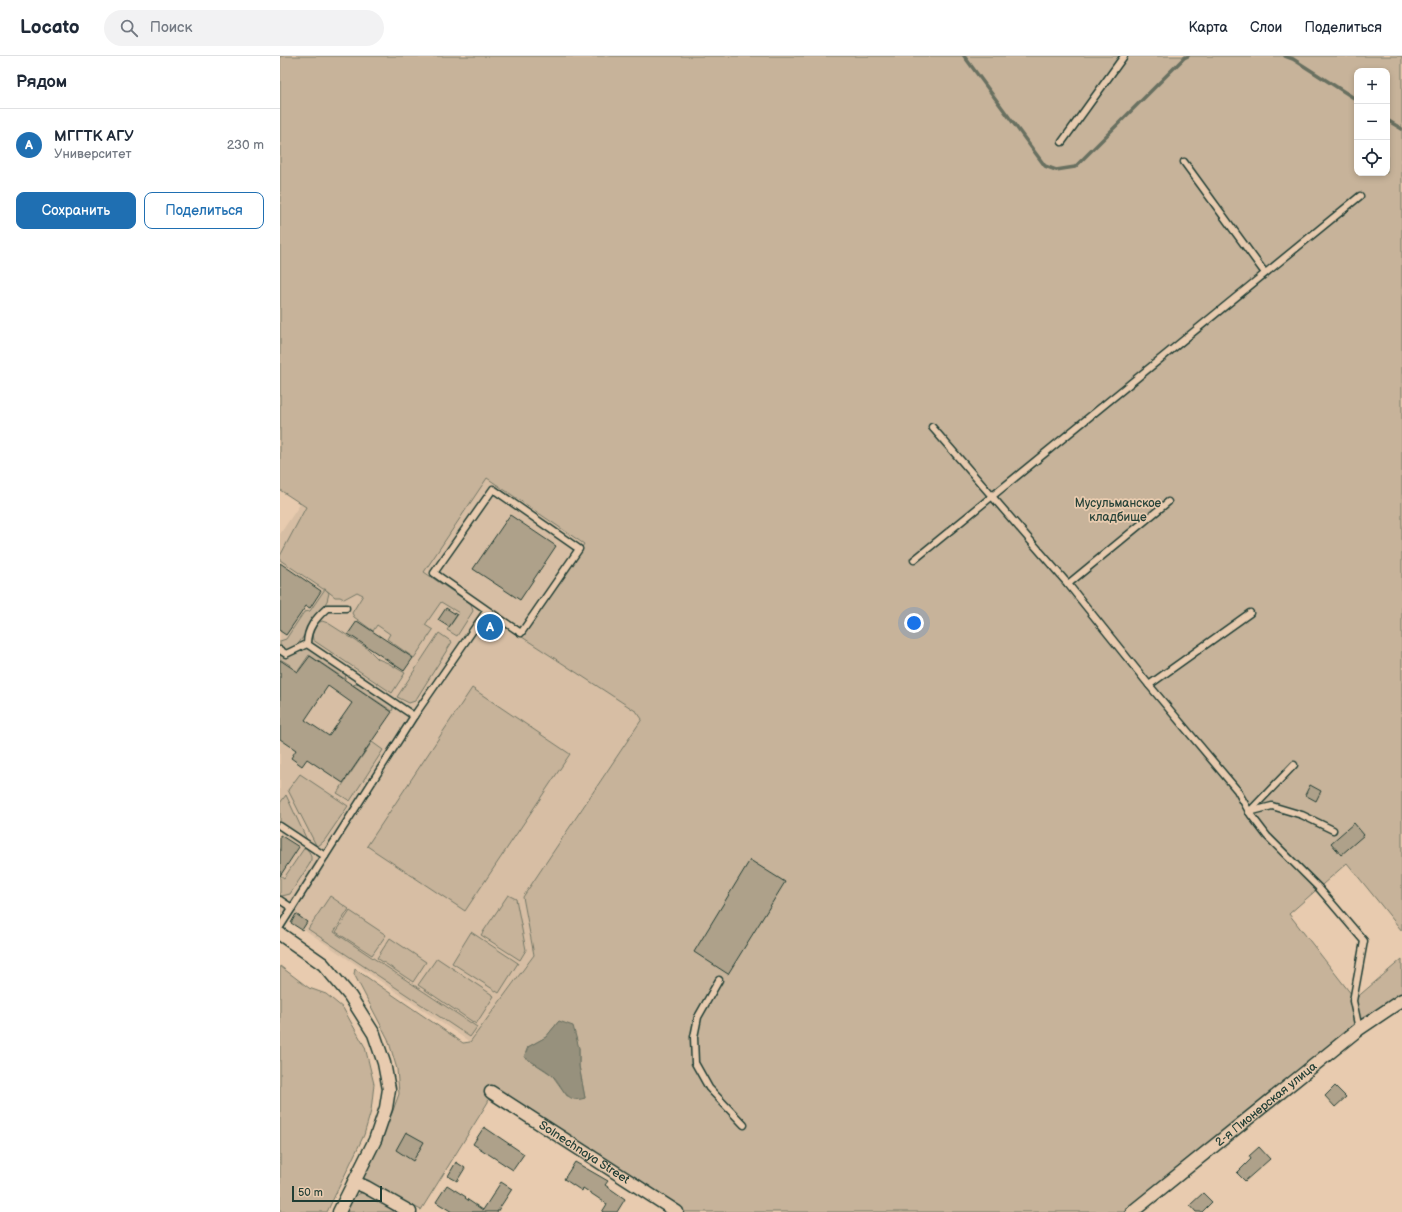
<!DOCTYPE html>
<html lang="ru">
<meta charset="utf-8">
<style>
:root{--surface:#fff;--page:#f2f2f3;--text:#1f2937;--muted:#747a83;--line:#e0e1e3;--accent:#1f6fb2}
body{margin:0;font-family:"Balsamiq Sans",sans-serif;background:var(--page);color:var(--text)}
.controls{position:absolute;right:12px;top:12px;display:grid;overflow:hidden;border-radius:8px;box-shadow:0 2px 6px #0003}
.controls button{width:36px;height:36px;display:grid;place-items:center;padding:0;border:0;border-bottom:1px solid var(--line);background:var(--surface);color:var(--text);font:20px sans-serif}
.scale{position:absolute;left:12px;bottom:10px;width:90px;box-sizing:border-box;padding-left:4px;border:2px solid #1f3d34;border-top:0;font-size:11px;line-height:14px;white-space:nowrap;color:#1f3d34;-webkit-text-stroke:3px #e8cbaf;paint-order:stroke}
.you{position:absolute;left:634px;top:567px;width:14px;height:14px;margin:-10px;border:3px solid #fff;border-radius:50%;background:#1a73e8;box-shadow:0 0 0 6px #1a73e833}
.badge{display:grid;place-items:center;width:26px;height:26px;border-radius:50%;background:var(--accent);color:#fff;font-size:13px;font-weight:700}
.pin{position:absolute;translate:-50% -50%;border:2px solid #fff;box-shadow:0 1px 4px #0006}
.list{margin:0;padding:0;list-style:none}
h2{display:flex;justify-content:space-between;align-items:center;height:52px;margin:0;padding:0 16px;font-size:17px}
h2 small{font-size:13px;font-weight:400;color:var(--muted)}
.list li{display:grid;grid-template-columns:26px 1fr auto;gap:12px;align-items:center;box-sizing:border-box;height:72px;padding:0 16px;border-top:1px solid var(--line)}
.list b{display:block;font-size:15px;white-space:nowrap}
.list p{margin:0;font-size:13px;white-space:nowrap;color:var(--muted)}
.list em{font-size:13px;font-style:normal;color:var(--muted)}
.actions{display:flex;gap:8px;padding:12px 16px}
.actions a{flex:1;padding:9px 0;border:1px solid var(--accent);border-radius:8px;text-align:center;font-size:14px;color:var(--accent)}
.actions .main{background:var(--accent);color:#fff}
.icon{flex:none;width:22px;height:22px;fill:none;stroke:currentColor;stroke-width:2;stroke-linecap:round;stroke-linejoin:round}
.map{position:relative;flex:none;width:1122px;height:1156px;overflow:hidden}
header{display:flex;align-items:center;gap:24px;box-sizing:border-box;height:56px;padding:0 20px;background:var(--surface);border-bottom:1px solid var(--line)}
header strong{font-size:19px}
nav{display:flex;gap:22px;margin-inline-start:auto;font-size:14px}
.search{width:280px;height:36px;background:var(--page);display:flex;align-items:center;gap:10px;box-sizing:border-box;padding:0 14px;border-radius:22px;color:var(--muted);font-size:15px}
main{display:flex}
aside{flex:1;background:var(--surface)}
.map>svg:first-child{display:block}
.built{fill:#d7bea4}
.green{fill:#c7b39a;stroke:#737867;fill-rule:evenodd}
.water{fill:#97917d;stroke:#676f60}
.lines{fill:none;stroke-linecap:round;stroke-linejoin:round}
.stream{stroke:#676f60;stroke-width:3.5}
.building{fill:#aea18a;stroke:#1f3d34;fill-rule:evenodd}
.service-casing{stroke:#1f3d34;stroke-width:9}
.minor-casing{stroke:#1f3d34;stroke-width:15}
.service{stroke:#e8cbaf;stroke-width:6}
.minor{stroke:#e8cbaf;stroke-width:12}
.labels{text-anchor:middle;stroke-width:3.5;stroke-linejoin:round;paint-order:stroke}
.park-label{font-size:12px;fill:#274339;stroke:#e8cbaf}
.street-label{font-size:12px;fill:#1f3d34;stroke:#e8cbaf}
</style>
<header>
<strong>Locato</strong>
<div class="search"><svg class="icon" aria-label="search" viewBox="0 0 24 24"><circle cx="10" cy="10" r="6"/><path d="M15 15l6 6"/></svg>Поиск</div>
<nav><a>Карта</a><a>Слои</a><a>Поделиться</a></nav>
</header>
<main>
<aside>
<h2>Рядом<small></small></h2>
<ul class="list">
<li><span class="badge">A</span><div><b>МГГТК АГУ</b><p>Университет</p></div><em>230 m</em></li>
</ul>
<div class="actions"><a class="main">Сохранить</a><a>Поделиться</a></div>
</aside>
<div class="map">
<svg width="1122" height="1156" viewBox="0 0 1122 1156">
<rect width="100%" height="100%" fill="#e8cbaf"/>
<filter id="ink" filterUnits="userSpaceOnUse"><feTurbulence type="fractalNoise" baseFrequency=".025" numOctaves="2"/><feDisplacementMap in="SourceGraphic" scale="8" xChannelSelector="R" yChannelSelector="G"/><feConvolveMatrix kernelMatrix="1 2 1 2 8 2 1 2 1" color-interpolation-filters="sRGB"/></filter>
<g filter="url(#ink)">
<path class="built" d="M 205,175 L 362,663 L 243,841 L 254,899 L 190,986 L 0,857 L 0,478 Z"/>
<g class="green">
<path d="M 0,0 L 1122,0 L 1122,875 L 1067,807 L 1009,858 L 1075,943 L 1122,903 L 1122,944 L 852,1156 L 397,1156 L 210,1037 L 208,1046 L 141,1154 L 80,1123 L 94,1095 L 112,1057 L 119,1038 L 117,1013 L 108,983 L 74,918 L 75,913 L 183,987 L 190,986 L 254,899 L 243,841 L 362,663 L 357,656 L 242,581 L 304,488 L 207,422 L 144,516 L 191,548 L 193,555 L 177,580 L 167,574 L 179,557 L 161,546 L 145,569 L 153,574 L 134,602 L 107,583 L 110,578 L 97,569 L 93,575 L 74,561 L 72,557 L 83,539 L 77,536 L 64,543 L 60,541 L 55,541 L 45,533 L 43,533 L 0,504 L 0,500 L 26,451 L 0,434 ZM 1077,15 L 1107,15 L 1107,117 L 1077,117 ZM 279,965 L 299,992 L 299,1010 L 305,1042 L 287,1040 L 272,1019 L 245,1001 L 248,991 L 266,981 Z"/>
<path d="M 45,533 L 49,537 L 47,545 L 19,587 L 20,592 L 27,590 L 66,618 L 65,623 L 29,599 L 0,641 L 0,624 L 10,609 L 0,603 L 0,585 L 6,583 L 24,556 L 30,555 Z"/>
<path d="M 42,565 L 48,567 L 87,592 L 98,603 L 108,607 L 125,617 L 112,637 L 33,584 C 31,576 34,568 42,565 Z"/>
<path d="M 159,577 L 172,586 L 135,645 L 129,647 L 117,641 Z"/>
<path d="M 79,627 L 112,649 L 113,653 L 112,655 L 73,629 Z"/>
<path d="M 192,632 L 290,698 L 185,855 L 87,790 Z"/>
<path d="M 92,686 L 103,694 L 70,745 L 57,737 Z"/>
<path d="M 20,718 L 68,750 L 44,785 L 37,791 L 8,734 Z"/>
<path d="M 6,739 L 27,784 L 0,766 L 0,747 Z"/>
<path d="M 25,791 C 31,797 33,802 29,809 L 10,838 L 2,840 L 0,839 L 0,819 L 4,822 Z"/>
<path d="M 228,839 L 236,843 L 246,894 L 240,904 L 201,879 Z"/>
<path d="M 50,840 L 69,853 L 54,876 L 197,971 L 190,981 L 28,873 Z"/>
<path d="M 70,855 L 106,879 L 92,899 L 56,876 Z"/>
<path d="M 191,876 L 238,907 L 219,937 L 172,907 Z"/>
<path d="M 110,882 L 146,906 L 133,926 L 97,902 Z"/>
<path d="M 157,902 L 214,940 L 196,968 L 138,929 Z"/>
<path d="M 0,910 L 29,932 L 46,938 L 63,952 L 85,991 L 94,1028 L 91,1055 L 84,1079 L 47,1156 L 0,1156 Z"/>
<path d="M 83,1136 L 91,1138 L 122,1156 L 65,1156 L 73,1141 Z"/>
</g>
<path class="water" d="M 279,965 L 293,970 L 299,992 L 299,1010 L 305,1042 C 285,1049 283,1029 272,1019 C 264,1012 253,1007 244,1001 L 248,991 L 266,981 Z"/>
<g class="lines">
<g class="stream">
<path d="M 684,0 L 765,110 L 776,114 L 795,111 L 904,2 L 908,0"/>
<path d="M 1005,0 L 1013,3 L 1077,44"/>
<path d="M 1107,64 L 1122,73"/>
</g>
</g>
<g class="building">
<path d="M 230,459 L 276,490 L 240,544 L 193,513 Z"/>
<path d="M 0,507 L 41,535 L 30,552 L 26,550 L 6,579 L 0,575 Z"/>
<path d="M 166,552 L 177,559 L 169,571 L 158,564 Z"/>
<path d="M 77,565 L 133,602 L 124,615 L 68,578 Z"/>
<path d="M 30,600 L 112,656 L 63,727 L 27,703 L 22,710 L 11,702 L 16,694 L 0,683 L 0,604 L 18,616 ZM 48,630 L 72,647 L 49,680 L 25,664 Z"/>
<path d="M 1030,729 L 1041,735 L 1036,745 L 1025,739 Z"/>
<path d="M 1074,767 L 1084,779 L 1061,799 L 1051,787 Z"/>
<path d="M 0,779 L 19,791 L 0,820 Z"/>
<path d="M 470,804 L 505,826 L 448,918 L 414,896 Z"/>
<path d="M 16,858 L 27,866 L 22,874 L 11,867 Z"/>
<path d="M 1055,1030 L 1066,1041 L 1055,1051 L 1045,1040 Z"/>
<path d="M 204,1071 L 244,1098 L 233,1114 L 193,1088 Z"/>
<path d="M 126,1076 L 144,1086 L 133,1105 L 116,1094 Z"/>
<path d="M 979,1091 L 990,1103 L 965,1125 L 957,1117 L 971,1103 L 969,1100 Z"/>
<path d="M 176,1106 L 185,1112 L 177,1125 L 168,1120 Z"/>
<path d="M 295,1106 L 328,1125 L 325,1129 L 345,1143 L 337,1156 L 322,1156 L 327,1148 L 303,1132 L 302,1135 L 284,1123 Z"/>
<path d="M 221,1126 L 232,1133 L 217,1156 L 172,1156 L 156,1146 L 167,1129 L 186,1141 L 185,1142 L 203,1154 Z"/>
<path d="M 923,1137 L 932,1146 L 922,1156 L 916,1156 L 910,1149 Z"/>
</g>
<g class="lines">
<defs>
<g id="service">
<path d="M 782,86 L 844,0"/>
<path d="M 904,106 L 985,217"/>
<path d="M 652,371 L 788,528 L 869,629 L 957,734 L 971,759 L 987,780 L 1038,831 L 1084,885 L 1073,945 L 1079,973"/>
<path d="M 634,504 L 1080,140"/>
<path d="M 788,528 L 888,446"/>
<path d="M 66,552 L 47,552 C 36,562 27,572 27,588 L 134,660"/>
<path d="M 0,594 L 6,598 L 27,588"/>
<path d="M 869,629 L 970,557"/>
<path d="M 969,756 L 992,750 L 1022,759 L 1053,774"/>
<path d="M 969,756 L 1014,709"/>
<path d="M 0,770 L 45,800"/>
<path d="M 0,844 L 12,852"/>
<path d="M 0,871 L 134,660 L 207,554 L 241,577 L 299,493 L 213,433 L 154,517 L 207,554"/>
<path d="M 439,924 L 418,961 L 414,981 L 415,1007 L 429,1032 L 464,1069"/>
</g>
<g id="minor">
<path d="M 0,878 L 43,908 L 70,940 L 94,978 L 104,1007 L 109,1033 L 106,1052 L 95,1084 L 59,1156"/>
<path id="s1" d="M 211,1036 L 397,1156"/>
<path d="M 74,1126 L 86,1131 L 130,1156"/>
<path id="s2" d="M 852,1156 L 1079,973 L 1122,944"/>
</g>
</defs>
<use href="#service" class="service-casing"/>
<use href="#minor" class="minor-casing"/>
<use href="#service" class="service"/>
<use href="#minor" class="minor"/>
</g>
</g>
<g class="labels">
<g class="park-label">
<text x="838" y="451">Мусульманское<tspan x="838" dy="14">кладбище</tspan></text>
</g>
<g class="street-label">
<text dy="4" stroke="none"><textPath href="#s2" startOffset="172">2-я Пионерская улица</textPath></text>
<text dy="4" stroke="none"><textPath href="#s1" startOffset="111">Solnechnaya Street</textPath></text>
</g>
</g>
</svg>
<div class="controls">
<button>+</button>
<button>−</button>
<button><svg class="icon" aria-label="locate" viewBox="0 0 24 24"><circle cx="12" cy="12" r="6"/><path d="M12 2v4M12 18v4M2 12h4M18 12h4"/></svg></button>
</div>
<div class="scale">50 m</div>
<div class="you"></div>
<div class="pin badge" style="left:210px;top:571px">A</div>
</div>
</main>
